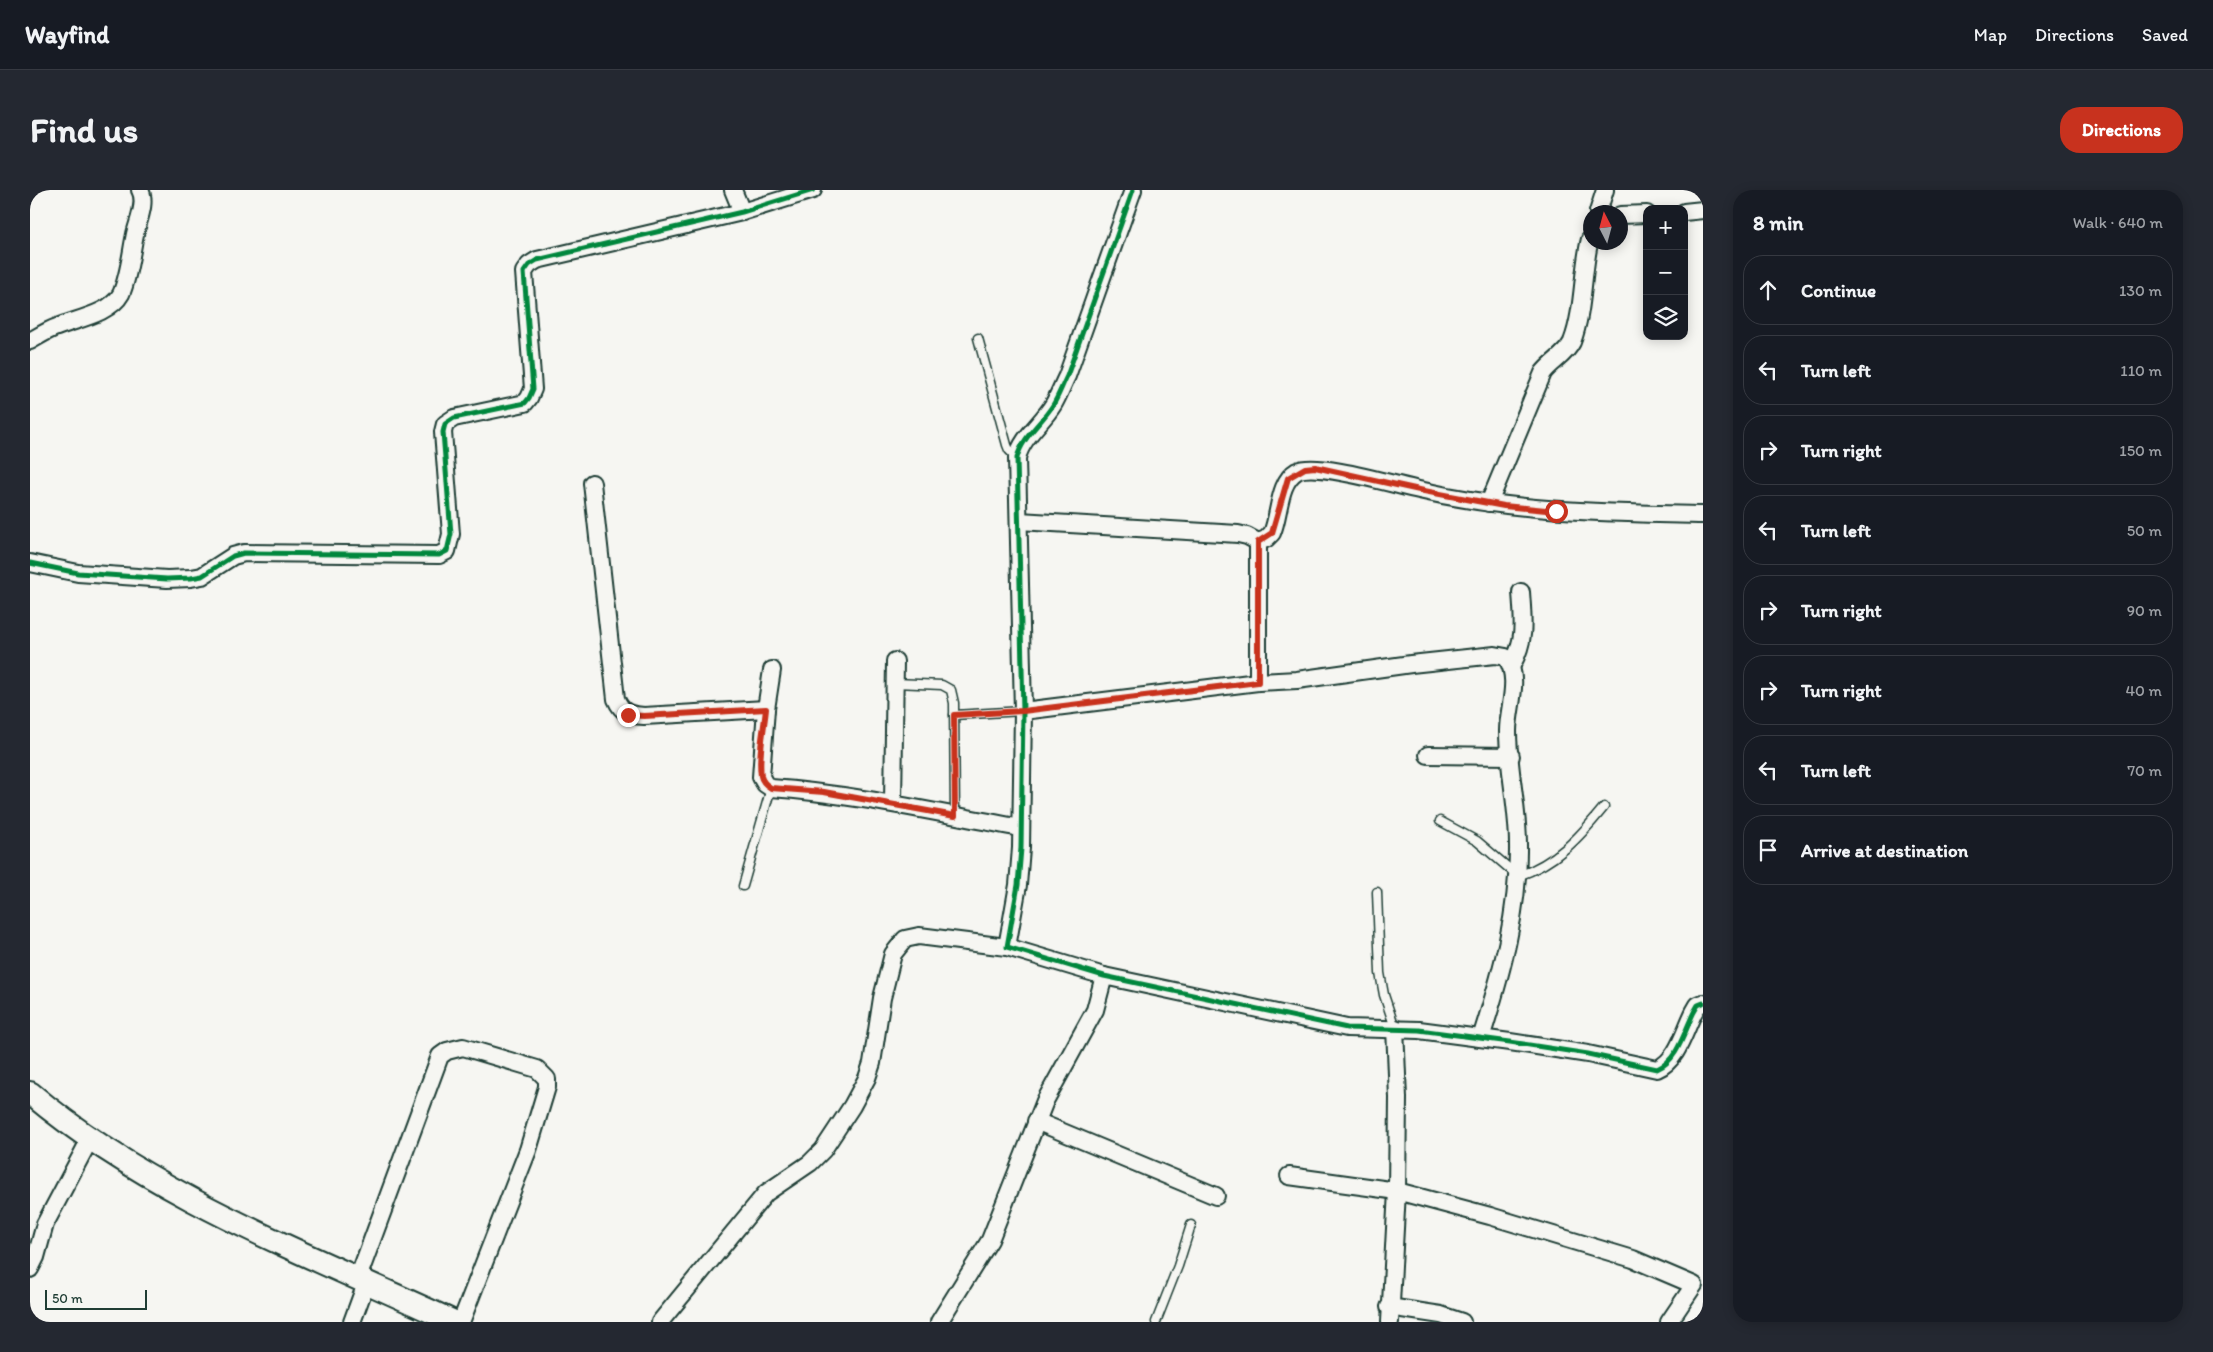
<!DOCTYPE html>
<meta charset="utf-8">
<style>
:root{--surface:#171b24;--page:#242831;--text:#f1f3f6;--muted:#9ea1a6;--line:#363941;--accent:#c8321e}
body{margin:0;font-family:Itim,sans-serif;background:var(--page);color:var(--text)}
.controls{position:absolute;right:15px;top:15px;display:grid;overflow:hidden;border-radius:10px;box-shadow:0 2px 12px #0003}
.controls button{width:45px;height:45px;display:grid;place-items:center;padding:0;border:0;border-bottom:1px solid var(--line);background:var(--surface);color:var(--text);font:25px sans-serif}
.compass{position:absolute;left:1553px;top:15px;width:45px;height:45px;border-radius:50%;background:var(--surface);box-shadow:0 2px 12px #0003;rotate:354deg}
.scale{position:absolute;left:15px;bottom:12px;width:102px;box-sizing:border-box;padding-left:5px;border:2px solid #1f3d34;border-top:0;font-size:14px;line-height:18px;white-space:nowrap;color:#1f3d34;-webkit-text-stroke:4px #f6f6f2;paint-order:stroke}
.stop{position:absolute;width:15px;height:15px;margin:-11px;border:4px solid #c8321e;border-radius:50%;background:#fff}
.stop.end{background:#c8321e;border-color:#fff;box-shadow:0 1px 5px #0008}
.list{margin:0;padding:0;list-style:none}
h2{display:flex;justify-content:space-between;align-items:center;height:65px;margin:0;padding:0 20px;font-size:21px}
h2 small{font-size:16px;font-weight:400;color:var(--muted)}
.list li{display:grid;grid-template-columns:32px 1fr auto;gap:15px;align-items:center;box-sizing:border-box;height:70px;margin:0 10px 10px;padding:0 10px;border:1px solid var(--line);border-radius:20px}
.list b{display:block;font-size:19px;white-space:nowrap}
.list em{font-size:16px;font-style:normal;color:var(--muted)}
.icon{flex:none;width:28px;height:28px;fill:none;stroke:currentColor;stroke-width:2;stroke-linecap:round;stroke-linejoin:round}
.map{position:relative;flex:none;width:1673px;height:1132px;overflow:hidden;border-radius:20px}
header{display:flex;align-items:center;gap:30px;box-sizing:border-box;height:70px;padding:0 25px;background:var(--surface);border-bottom:1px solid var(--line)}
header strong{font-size:24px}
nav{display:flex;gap:28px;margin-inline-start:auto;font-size:18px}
.intro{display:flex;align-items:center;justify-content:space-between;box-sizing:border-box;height:120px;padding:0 30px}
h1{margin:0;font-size:35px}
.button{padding:12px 22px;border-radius:20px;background:var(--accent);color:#fff;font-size:18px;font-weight:700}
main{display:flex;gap:30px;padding:0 30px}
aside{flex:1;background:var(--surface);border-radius:20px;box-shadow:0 2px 12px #0003}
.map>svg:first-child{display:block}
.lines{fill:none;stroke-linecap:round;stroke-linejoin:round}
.lane-casing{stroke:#1f3d34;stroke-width:11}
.street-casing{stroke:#1f3d34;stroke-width:20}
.secondary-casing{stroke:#1f3d34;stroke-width:26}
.lane{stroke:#f6f6f2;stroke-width:8}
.street{stroke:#f6f6f2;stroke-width:16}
.secondary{stroke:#f6f6f2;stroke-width:22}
.cycleway-casing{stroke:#f6f6f2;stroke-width:8}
.cycleway{stroke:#00873e;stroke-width:5}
.route{stroke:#c8321e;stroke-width:6}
</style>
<header>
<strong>Wayfind</strong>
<nav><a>Map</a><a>Directions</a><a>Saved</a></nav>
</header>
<div class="intro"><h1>Find us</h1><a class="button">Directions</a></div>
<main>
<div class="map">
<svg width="1673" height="1132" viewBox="0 0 1673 1132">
<rect width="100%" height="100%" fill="#f6f6f2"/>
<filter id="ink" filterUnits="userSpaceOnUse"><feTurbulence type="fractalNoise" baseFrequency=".02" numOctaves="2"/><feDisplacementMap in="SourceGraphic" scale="10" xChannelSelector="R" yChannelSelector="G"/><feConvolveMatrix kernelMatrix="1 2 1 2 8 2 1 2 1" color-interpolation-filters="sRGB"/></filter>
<g filter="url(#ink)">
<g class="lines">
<defs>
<g id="lane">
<path d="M 948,148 L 977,255 L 979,260 L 987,268"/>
<path d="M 865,493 L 912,495 L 921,500 L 924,513 L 925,626"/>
<path d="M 924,525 L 993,521"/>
<path d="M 1410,631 L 1447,651 L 1488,686 C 1526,673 1549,648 1574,617"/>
<path d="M 713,696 L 741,598"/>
<path d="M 1347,702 L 1350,783 L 1354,805 L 1365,838"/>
<path d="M 1126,1132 L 1148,1076 L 1161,1035"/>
</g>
<g id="street">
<path d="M 703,0 L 712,22"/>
<path d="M 1103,0 L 1037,186 C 1032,196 1028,207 1023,215 C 1012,233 992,247 987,268 L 993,521 L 991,658 L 988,695 L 977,757 L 1074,786 L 1317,838 L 1389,840 L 1480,852 L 1558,864 L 1627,879 C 1648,870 1654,842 1664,822 L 1668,815 L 1673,813"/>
<path d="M 1568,22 L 1575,0"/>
<path d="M 1654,22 L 1673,20"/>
<path d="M 1590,25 L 1617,24"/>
<path d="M 0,151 C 9,146 18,140 27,137 C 46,129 80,124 91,104 C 99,86 101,63 105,44 C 108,31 117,12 110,0"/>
<path d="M 562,293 L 586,509 C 592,523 599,525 614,526 L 736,519"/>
<path d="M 1459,313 L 1513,183 C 1521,172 1536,165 1542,152 C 1554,121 1552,81 1560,49"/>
<path d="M 989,331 L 1208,344 L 1217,346 L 1228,352 L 1228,492"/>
<path d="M 1228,352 L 1236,349 L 1242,343 C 1250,325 1248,292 1267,281 C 1286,271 1365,295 1389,300 C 1483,322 1578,323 1673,325"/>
<path d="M 0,373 L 48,383 L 137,389 L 161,388 L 172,386 L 203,366 L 214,363 L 409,365 L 417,361 L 421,344 L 413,242 L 415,234 L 424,228 L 495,213 L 499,208 L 503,199 L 494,82 L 499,75 L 507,70 L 712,22 L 783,0"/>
<path d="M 1482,475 C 1496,449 1493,431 1491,402"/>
<path d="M 742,480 L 736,519 L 731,587 L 735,594 L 741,598 C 825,604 907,623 991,638"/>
<path d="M 993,521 L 1228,492 L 1267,490 L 1381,474 L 1465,465 L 1476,467 C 1491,489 1478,517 1478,541 C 1478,579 1488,617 1488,655 C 1489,722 1471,785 1451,848"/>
<path d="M 1398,565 L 1481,566"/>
<path d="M 863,613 L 865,471"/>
<path d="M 1006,931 L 1186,1006"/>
<path d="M 1259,986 L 1367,1001 L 1368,908 L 1365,838"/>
<path d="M 0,1079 L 6,1067 L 15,1034 L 60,949"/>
<path d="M 328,1088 L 410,866 L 417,861 L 433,857 L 507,879 L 517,889 L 517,897 L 498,960 L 431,1132"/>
<path d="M 1359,1117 L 1411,1125 L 1432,1132"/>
<path d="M 322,1132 L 337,1091"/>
<path d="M 630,1132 L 736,1003 L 780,973 L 793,960 L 822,916 L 837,888 L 842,873 L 852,808 L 863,764 L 875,749 L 889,746 L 977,757"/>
<path d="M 909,1132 L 960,1050 L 1015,911 L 1065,820 L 1074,786"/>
<path d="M 1360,1132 L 1367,1001 L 1460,1026 L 1603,1069 L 1664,1095 L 1639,1132"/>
</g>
<path id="secondary" d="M 0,903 C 122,1006 280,1065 424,1132"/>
</defs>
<use href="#lane" class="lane-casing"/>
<use href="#street" class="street-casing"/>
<use href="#secondary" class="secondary-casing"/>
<use href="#lane" class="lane"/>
<use href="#street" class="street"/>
<use href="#secondary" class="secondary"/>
<defs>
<g id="cycleway">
<path d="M 1103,0 L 1037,186 C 1032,196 1028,207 1023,215 C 1012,233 992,247 987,268 L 993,521 L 991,658 L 988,695 L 977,757 L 1074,786 L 1317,838 L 1389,840 L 1480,852 L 1558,864 L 1627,879 C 1648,870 1654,842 1664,822 L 1668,815 L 1673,813"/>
<path d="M 0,373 L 48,383 L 137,389 L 161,388 L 172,386 L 203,366 L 214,363 L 409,365 L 417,361 L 421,344 L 413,242 L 415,234 L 424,228 L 495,213 L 499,208 L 503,199 L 494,82 L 499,75 L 507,70 L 712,22 L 783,0"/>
</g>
</defs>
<use href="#cycleway" class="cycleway-casing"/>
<use href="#cycleway" class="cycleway"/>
</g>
</g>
<g class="lines" filter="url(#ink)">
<path class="route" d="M 598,525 L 614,526 L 736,519 C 734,540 728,565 731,586 C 732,592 736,595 741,598 L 794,602 L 925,626 L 924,525 L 993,521 L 1228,492 L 1228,352 L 1242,343 L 1258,288 L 1275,278 L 1285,277 L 1394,301 L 1474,316 L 1526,321"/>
</g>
</svg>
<div class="controls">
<button>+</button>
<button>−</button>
<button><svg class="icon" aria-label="layers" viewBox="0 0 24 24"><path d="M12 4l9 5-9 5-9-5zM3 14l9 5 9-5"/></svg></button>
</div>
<svg class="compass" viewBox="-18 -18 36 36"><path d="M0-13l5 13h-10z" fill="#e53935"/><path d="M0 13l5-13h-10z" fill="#9ea1a6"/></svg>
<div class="scale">50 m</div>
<div class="stop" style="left:1526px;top:321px"></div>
<div class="stop end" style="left:598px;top:525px"></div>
</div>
<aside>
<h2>8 min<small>Walk · 640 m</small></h2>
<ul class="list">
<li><svg class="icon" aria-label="ahead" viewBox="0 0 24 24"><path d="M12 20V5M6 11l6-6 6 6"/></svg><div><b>Continue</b></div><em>130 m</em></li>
<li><svg class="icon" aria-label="left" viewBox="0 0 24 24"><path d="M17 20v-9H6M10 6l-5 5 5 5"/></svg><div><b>Turn left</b></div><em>110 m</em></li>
<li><svg class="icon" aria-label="right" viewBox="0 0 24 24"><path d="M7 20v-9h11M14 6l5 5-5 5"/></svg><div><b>Turn right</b></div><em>150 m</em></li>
<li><svg class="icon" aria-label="left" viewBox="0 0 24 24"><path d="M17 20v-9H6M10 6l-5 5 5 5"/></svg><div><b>Turn left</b></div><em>50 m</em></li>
<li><svg class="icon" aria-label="right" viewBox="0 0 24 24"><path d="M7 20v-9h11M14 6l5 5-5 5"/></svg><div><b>Turn right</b></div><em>90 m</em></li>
<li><svg class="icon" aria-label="right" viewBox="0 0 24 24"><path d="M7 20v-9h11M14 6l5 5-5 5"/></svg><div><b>Turn right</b></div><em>40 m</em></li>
<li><svg class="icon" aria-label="left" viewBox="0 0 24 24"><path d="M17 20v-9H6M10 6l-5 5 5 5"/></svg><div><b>Turn left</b></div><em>70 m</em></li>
<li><svg class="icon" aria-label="arrive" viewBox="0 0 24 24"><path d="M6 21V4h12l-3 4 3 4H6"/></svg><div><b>Arrive at destination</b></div></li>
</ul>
</aside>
</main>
